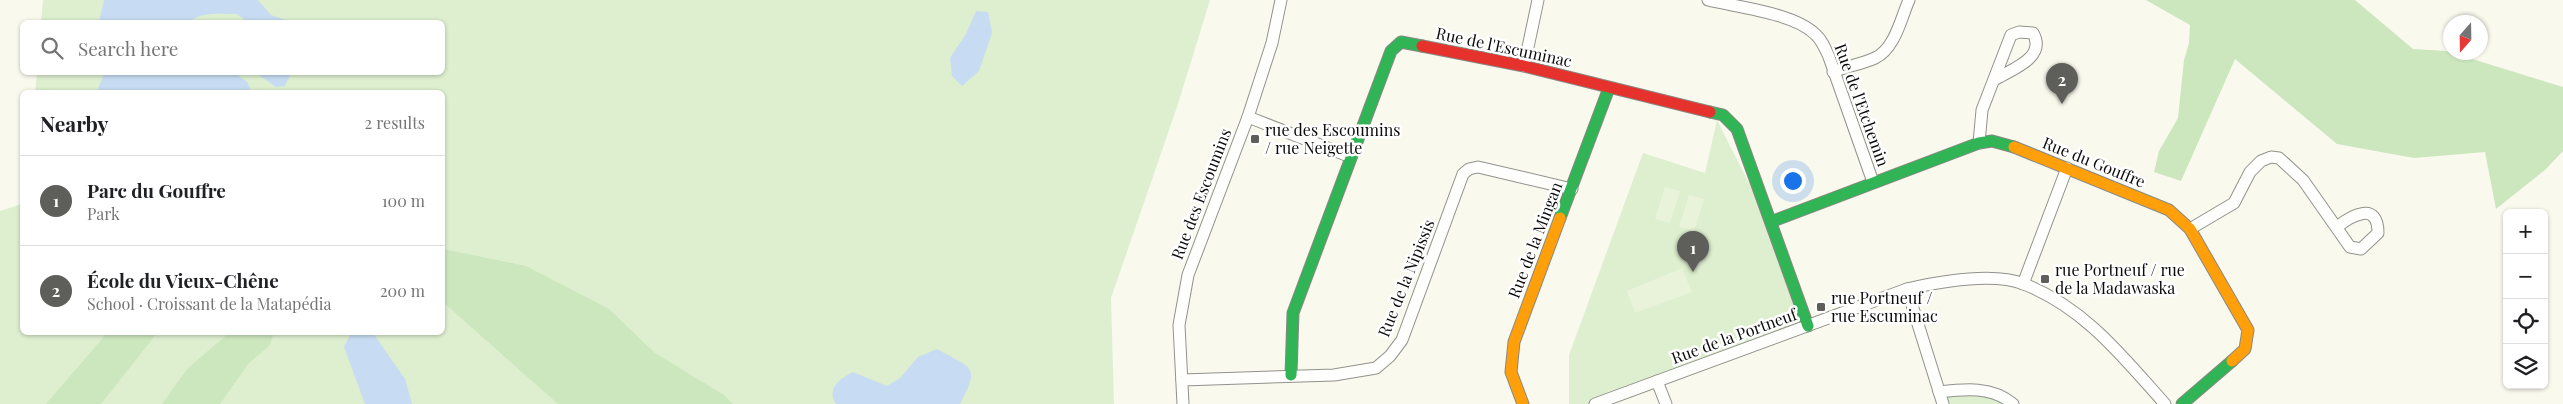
<!DOCTYPE html>
<meta charset="utf-8">
<style>
:root{--surface:#fff;--page:#f6f6f6;--text:#202124;--muted:#757577;--line:#e0e0e0;--accent:#5e5e5a}
body{margin:0;font-family:"Playfair Display",serif;background:var(--page);color:var(--text)}
.controls{position:absolute;right:15px;bottom:15px;display:grid;overflow:hidden;border-radius:8px;box-shadow:0 1px 4px #0004}
.controls button{width:45px;height:45px;display:grid;place-items:center;padding:0;border:0;border-bottom:1px solid var(--line);background:var(--surface);color:var(--text);font:25px sans-serif}
.compass{position:absolute;left:2443px;top:15px;width:45px;height:45px;border-radius:50%;background:var(--surface);box-shadow:0 1px 4px #0004;rotate:200deg}
.you{position:absolute;left:1792px;top:180px;width:18px;height:18px;margin:-12px;border:4px solid #fff;border-radius:50%;background:#1a73e8;box-shadow:0 0 0 8px #1a73e833}
.badge{display:grid;place-items:center;width:32px;height:32px;border-radius:50%;background:var(--accent);color:#fff;font-size:16px;font-weight:700}
.pin{position:absolute;translate:-50% -41px;filter:drop-shadow(0 1px 2px #0008)}
.pin::after{content:'';position:absolute;top:26px;width:18px;height:15px;background:inherit;clip-path:polygon(0 0,100% 0,50% 100%)}
.list{margin:0;padding:0;list-style:none}
h2{display:flex;justify-content:space-between;align-items:center;height:65px;margin:0;padding:0 20px;font-size:21px}
h2 small{font-size:16px;font-weight:400;color:var(--muted)}
.list li{display:grid;grid-template-columns:32px 1fr auto;gap:15px;align-items:center;box-sizing:border-box;height:90px;padding:0 20px;border-top:1px solid var(--line)}
.list b{display:block;font-size:19px;white-space:nowrap}
.list p{margin:0;font-size:16px;white-space:nowrap;color:var(--muted)}
.list em{font-size:16px;font-style:normal;color:var(--muted)}
.icon{flex:none;width:28px;height:28px;fill:none;stroke:currentColor;stroke-width:2;stroke-linecap:round;stroke-linejoin:round}
.map{position:relative;flex:none;width:2563px;height:404px;overflow:hidden}
.search{position:absolute;background:var(--surface);box-shadow:0 1px 4px #0004;left:20px;top:20px;width:425px;height:55px;display:flex;align-items:center;gap:12px;box-sizing:border-box;padding:0 18px;border-radius:8px;color:var(--muted);font-size:19px}
.panel{position:absolute;background:var(--surface);box-shadow:0 1px 4px #0004;left:20px;top:90px;width:425px;height:245px;border-radius:8px}
.map>svg:first-child{display:block}
.green{fill:#ddefcf}
.forest{fill:#cce6be}
.pitch{fill:#e8f3d9}
.water{fill:#c7dcf2}
.lines{fill:none;stroke-linecap:round;stroke-linejoin:round}
.street-casing{stroke:#92928d;stroke-width:13}
.fast-casing{stroke:#898984;stroke-width:13}
.slow-casing{stroke:#898984;stroke-width:13}
.jam-casing{stroke:#898984;stroke-width:13}
.street{stroke:#fefefc;stroke-width:11}
.fast{stroke:#30b455;stroke-width:11}
.slow{stroke:#ff9f0a;stroke-width:11}
.jam{stroke:#e5322d;stroke-width:11}
.poi-dot{fill:#5e5e5a;stroke:#fff;stroke-width:2}
.labels{text-anchor:middle;stroke-width:5;stroke-linejoin:round;paint-order:stroke}
.street-label{font-size:16px;fill:#0b0b0b;stroke:#fff}
.poi-label{font-size:16px;fill:#0b0b0b;stroke:#fff;text-anchor:start}
</style>
<div class="map">
<svg width="2563" height="404" viewBox="0 0 2563 404">
<rect width="100%" height="100%" fill="#f9f9ee"/>
<g class="green">
<path d="M 43,0 L 1210,0 L 1177,107 L 1111,298 L 1114,404 L 0,404 L 0,211 L 22,204 L 22,332 L 442,332 L 442,92 L 35,92 L 37,72 L 442,72 L 442,22 L 41,22 Z"/>
<path d="M 1717,120 L 1768,221 L 1804,324 L 1599,404 L 1569,404 L 1569,355 L 1643,153 L 1705,173 Z"/>
<path d="M 1962,389 L 2013,404 L 1943,404 L 1939,392 Z"/>
</g>
<g class="forest">
<path d="M 2146,0 L 2355,0 L 2413,49 L 2446,51 L 2563,87 L 2563,151 L 2546,169 L 2496,209 L 2485,152 L 2414,158 L 2337,144 L 2235,59 L 2181,181 L 2154,172 L 2159,151 L 2178,118 L 2184,60 L 2189,43 L 2190,25 Z"/>
<path d="M 443,249 L 526,266 L 609,309 L 655,353 L 724,395 L 733,404 L 558,404 L 443,302 Z"/>
<path d="M 108,332 L 157,333 L 101,404 L 46,404 Z"/>
<path d="M 229,333 L 274,333 L 269,346 L 248,364 L 220,404 L 162,404 L 188,368 Z"/>
</g>
<g class="pitch">
<path d="M 1665,187 L 1680,191 L 1670,223 L 1655,219 Z"/>
<path d="M 1689,195 L 1704,199 L 1694,231 L 1679,227 Z"/>
<path d="M 1682,268 L 1692,292 L 1635,313 L 1627,291 Z"/>
</g>
<g class="water">
<path d="M 104,0 L 258,0 L 271,15 L 291,22 L 247,22 L 237,14 C 223,14 200,11 190,22 L 99,22 Z"/>
<path d="M 976,11 L 988,12 L 992,33 L 979,71 L 962,86 L 952,76 L 950,58 L 966,34 Z"/>
<path d="M 104,73 L 235,73 L 247,82 L 252,92 L 97,92 Z"/>
<path d="M 256,73 L 291,73 L 285,86 L 276,87 Z"/>
<path d="M 351,333 L 373,333 L 405,379 L 412,404 L 365,404 L 344,347 Z"/>
<path d="M 937,349 C 972,369 981,365 960,404 L 836,404 C 826,389 840,378 853,372 L 887,386 L 900,378 L 918,357 Z"/>
</g>
<g class="lines">
<defs>
<g id="street">
<path d="M 1708,0 C 1737,7 1794,13 1815,34 C 1822,40 1825,48 1829,57 L 1873,182"/>
<path d="M 1524,66 L 1538,0"/>
<path d="M 1833,72 C 1847,66 1862,64 1875,58 C 1895,49 1901,18 1909,0"/>
<path d="M 1248,117 L 1351,157"/>
<path d="M 1979,143 L 1982,110 L 2011,35 L 2019,32 L 2033,33 C 2047,58 2012,69 1994,80"/>
<path d="M 2190,229 L 2234,203 L 2250,172 L 2261,161 L 2271,157 L 2279,158 L 2303,180 L 2350,247 L 2361,249 L 2378,233 C 2378,201 2352,215 2337,227"/>
<path d="M 2023,284 L 2067,168"/>
<path d="M 1907,289 L 1943,404"/>
<path d="M 1182,380 L 1334,375 L 1376,368 L 1390,356 L 1402,340 L 1463,174 L 1469,169 L 1478,167 L 1572,189"/>
<path d="M 1657,381 L 1666,404"/>
<path d="M 1939,392 C 1965,389 1992,386 2013,404"/>
<path d="M 1183,404 L 1179,325 L 1188,275 L 1248,117 L 1272,43 L 1281,0"/>
<path d="M 1595,404 L 1907,289 C 1938,282 1993,272 2024,284 C 2085,308 2123,357 2165,404"/>
</g>
<g id="fast">
<path d="M 1710,112 L 1723,115 L 1737,129 L 1808,326"/>
<path d="M 1560,218 L 1609,88"/>
<path d="M 1773,221 L 1979,143 L 1992,141 L 2014,147"/>
<path d="M 1291,375 L 1293,313 L 1391,51 L 1401,42 L 1422,46"/>
<path d="M 2182,404 L 2232,361"/>
</g>
<g id="slow">
<path d="M 2014,147 L 2169,210 L 2190,229 L 2248,330 L 2245,349 L 2232,361"/>
<path d="M 1523,404 L 1511,372 L 1514,342 L 1560,218"/>
</g>
<path id="jam" d="M 1422,46 L 1524,66 L 1710,112"/>
</defs>
<use href="#street" class="street-casing"/>
<use href="#fast" class="fast-casing"/>
<use href="#slow" class="slow-casing"/>
<use href="#jam" class="jam-casing"/>
<use href="#street" class="street"/>
<use href="#fast" class="fast"/>
<use href="#slow" class="slow"/>
<use href="#jam" class="jam"/>
</g>
<g class="poi-dot">
<rect x="1250" y="134" width="10" height="10" rx="2.5"/>
<rect x="2040" y="274" width="10" height="10" rx="2.5"/>
<rect x="1816" y="302" width="10" height="10" rx="2.5"/>
</g>
<g class="labels">
<g class="street-label">
<text transform="translate(1504 47) rotate(12)" y="6">Rue de l'Escuminac</text>
<text transform="translate(1862 105) rotate(70)" y="6">Rue de l'Etchemin</text>
<text transform="translate(2094 162) rotate(22)" y="6">Rue du Gouffre</text>
<text transform="translate(1201 194) rotate(-69)" y="6">Rue des Escoumins</text>
<text transform="translate(1535 240) rotate(-69)" y="6">Rue de la Mingan</text>
<text transform="translate(1406 278) rotate(-68)" y="6">Rue de la Nipissis</text>
<text transform="translate(1734 336) rotate(-20)" y="6">Rue de la Portneuf</text>
</g>
<g class="poi-label">
<text x="1265" y="136">rue des Escoumins<tspan x="1265" dy="18">/ rue Neigette</tspan></text>
<text x="2055" y="276">rue Portneuf / rue<tspan x="2055" dy="18">de la Madawaska</tspan></text>
<text x="1831" y="304">rue Portneuf /<tspan x="1831" dy="18">rue Escuminac</tspan></text>
</g>
</g>
</svg>
<div class="controls">
<button>+</button>
<button>−</button>
<button><svg class="icon" aria-label="locate" viewBox="0 0 24 24"><circle cx="12" cy="12" r="6"/><path d="M12 2v4M12 18v4M2 12h4M18 12h4"/></svg></button>
<button><svg class="icon" aria-label="layers" viewBox="0 0 24 24"><path d="M12 4l9 5-9 5-9-5zM3 14l9 5 9-5"/></svg></button>
</div>
<svg class="compass" viewBox="-18 -18 36 36"><path d="M0-13l5 13h-10z" fill="#e53935"/><path d="M0 13l5-13h-10z" fill="#757577"/></svg>
<div class="you"></div>
<div class="pin badge" style="left:1693px;top:272px">1</div>
<div class="pin badge" style="left:2062px;top:104px">2</div>
<div class="search"><svg class="icon" aria-label="search" viewBox="0 0 24 24"><circle cx="10" cy="10" r="6"/><path d="M15 15l6 6"/></svg>Search here</div>
<section class="panel">
<h2>Nearby<small>2 results</small></h2>
<ul class="list">
<li><span class="badge">1</span><div><b>Parc du Gouffre</b><p>Park</p></div><em>100 m</em></li>
<li><span class="badge">2</span><div><b>École du Vieux-Chêne</b><p>School · Croissant de la Matapédia</p></div><em>200 m</em></li>
</ul>
</section>
</div>
